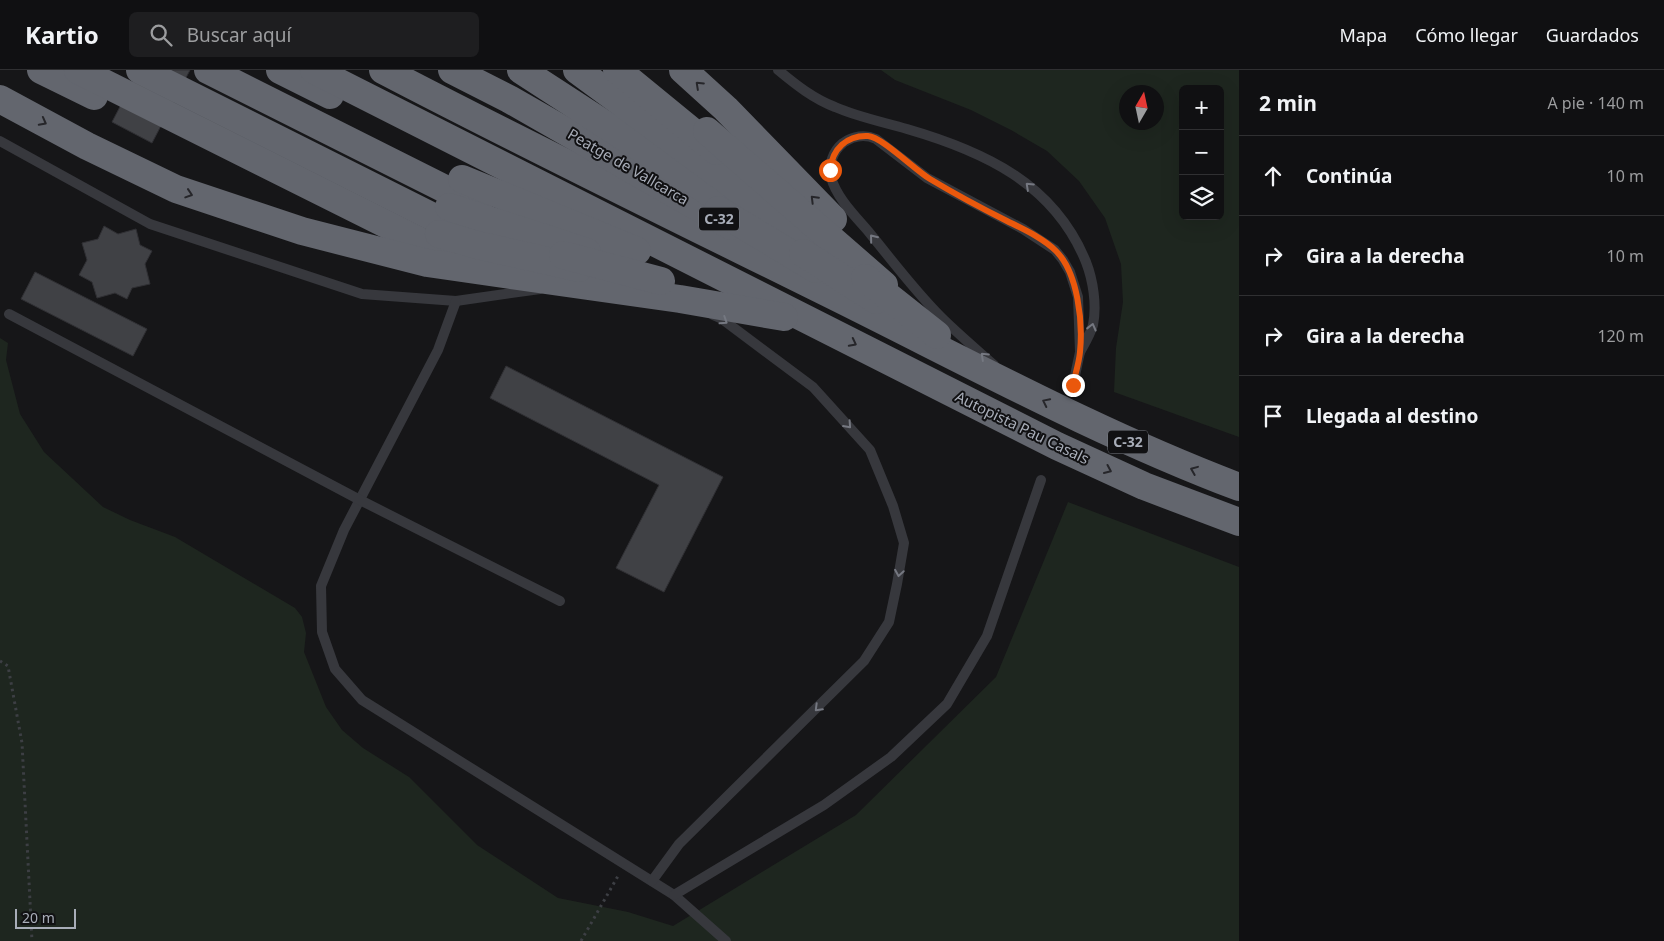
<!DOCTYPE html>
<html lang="es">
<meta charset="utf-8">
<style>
:root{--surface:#101012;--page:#1e1e20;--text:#f1f3f6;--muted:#9c9d9f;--line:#303032}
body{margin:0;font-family:"Noto Sans",sans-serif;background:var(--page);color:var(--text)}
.controls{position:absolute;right:15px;top:15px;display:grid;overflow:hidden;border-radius:8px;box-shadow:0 5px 20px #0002}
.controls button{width:45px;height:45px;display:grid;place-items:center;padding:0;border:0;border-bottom:1px solid var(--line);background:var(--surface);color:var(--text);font:25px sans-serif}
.compass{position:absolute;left:1119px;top:15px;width:45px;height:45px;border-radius:50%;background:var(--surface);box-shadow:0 5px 20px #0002;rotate:9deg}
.scale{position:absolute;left:15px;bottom:12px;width:61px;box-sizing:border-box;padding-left:5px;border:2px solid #a8adb8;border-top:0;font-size:14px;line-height:18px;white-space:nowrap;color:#a8adb8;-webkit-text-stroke:4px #111113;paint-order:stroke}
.stop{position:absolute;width:15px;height:15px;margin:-11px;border:4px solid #ea580c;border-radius:50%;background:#fff}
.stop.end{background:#ea580c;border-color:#fff;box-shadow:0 1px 5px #0008}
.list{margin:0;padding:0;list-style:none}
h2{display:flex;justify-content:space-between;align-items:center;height:65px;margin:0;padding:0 20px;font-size:21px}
h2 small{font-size:16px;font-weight:400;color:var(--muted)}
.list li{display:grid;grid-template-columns:32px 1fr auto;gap:15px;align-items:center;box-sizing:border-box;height:80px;padding:0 20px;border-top:1px solid var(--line)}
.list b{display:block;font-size:19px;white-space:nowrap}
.list em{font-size:16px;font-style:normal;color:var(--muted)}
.icon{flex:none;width:28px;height:28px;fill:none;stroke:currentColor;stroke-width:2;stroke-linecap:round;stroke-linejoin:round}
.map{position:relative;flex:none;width:1239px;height:871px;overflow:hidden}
header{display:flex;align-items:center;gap:30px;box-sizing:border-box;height:70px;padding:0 25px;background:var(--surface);border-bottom:1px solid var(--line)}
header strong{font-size:24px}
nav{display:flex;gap:28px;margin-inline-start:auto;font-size:18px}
.search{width:350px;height:45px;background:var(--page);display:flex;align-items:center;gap:12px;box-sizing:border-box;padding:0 18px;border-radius:8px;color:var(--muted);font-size:19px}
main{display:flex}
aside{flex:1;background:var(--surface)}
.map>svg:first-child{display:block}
.green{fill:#1e261f;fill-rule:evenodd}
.building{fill:#404145;stroke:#303034}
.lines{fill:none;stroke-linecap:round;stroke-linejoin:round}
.path{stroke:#3d3f44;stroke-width:3;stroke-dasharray:2.5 4;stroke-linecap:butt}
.lane{stroke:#37383d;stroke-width:10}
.highway{stroke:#63666e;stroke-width:28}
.oneway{stroke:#26262a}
.oneway2{stroke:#757881}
.route{stroke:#ea580c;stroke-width:6}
.labels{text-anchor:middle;stroke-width:4;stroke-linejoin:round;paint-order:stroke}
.shield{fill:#111113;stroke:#7b7e86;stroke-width:1}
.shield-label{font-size:14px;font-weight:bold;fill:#a8adb8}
.street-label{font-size:15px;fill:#a8adb8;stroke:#111113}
</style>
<header>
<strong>Kartio</strong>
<div class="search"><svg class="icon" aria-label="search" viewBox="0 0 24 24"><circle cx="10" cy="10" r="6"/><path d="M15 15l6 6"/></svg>Buscar aquí</div>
<nav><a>Mapa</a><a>Cómo llegar</a><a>Guardados</a></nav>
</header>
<main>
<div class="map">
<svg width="1239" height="871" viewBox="0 0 1239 871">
<rect width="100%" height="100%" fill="#161618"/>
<g class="green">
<path d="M 881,0 L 1239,0 L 1239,367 L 1114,322 L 1116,278 L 1123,232 L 1121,194 L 1105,148 L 1079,111 L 1047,81 L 1011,60 L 971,40 L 895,10 ZM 1183,19 L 1220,19 L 1220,146 L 1183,146 ZM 1156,22 L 1156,52 L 1126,52 L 1126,22 Z"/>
<path d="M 0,268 L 8,273 L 6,290 L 20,344 L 44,382 L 103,437 L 130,450 L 175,467 L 295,538 L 302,547 L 306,563 L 304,582 L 326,637 L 342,660 L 363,678 L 409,707 L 477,775 L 558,828 L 628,842 L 673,856 L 856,745 L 996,607 L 1068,432 L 1239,497 L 1239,871 L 0,871 Z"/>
</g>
<g class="building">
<path d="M 139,0 L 190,0 L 152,73 L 112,52 Z"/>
<path d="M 104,156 L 118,164 L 136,159 L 140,175 L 152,181 L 145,194 L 150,214 L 132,218 L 127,229 L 115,223 L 97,228 L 92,212 L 79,205 L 87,190 L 82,173 L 98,169 Z"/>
<path d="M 35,202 L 147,259 L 133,286 L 21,229 Z"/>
<path d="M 506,296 L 723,407 L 664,522 L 616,498 L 659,415 L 490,328 Z"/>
</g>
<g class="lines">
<g class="path">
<path d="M 0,591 L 8,596 L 22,673 L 32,871"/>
<path d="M 581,871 L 618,806"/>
</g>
<g class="lane">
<path d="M 778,0 C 796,15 814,29 835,37 C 858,47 883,52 907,59 C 983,81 1054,113 1086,192 C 1093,210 1097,235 1093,255 C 1090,265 1085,273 1080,282 L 1078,227 L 1070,202 L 1063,190 L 1055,180 L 1023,159 L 927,108 L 876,69 C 865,64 853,66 843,73 C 833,81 828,95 831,107 C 836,127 855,146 868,161 C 891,189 914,220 940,246 C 957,263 976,279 994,295"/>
<path d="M 0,71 L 150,154 L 362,224 L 456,231 L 540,219"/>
<path d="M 456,231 L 438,280 L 344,460 L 321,516 L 322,562 L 335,599 L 362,630 L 674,825 L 726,871"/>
<path d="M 9,244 L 360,430 L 560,531"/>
<path d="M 1073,315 L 1080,282"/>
<path d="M 652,811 L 679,774 L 864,591 L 889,552 L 897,514 L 904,473 L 893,436 L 870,380 L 813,317 L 722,249 L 713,245"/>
<path d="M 674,825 L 824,735 L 891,687 L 947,634 L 987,566 L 1041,410"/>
</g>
<g class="highway">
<path d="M 41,0 L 94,26"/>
<path d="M 78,0 L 434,178 L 458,183"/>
<path d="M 140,0 L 447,154 L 468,159"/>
<path d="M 208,0 L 461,127 L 479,133"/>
<path d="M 280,0 L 330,25"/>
<path d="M 314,0 L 1057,376 L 1144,416 L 1239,452"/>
<path d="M 383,0 C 540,82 699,159 858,238 C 984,301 1107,367 1239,417"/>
<path d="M 452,0 L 509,29 L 731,156"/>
<path d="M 521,0 L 735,139"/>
<path d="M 577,0 L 828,185"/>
<path d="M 617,0 L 716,81"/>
<path d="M 683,0 L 726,39 L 833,149"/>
<path d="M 0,29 L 87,76 L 176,119 L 302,161 L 427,193 L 680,229 L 784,247"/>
<path d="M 707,61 L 884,215"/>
<path d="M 462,109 L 637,181"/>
<path d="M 449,137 L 587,182"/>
<path d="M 718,140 L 816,199"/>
<path d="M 439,164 L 477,175 L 579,198"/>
<path d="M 803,183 L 876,230"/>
<path d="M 563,185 L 661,211"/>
<path d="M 865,208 L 937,265"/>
</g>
</g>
<defs><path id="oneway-chevron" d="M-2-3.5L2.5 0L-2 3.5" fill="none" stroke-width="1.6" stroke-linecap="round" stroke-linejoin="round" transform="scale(1.25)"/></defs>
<g class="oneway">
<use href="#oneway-chevron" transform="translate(699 15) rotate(-137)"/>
<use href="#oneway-chevron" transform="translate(43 52) rotate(28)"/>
<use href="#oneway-chevron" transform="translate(189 124) rotate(18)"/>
<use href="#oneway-chevron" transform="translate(814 129) rotate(-135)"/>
<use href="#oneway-chevron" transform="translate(853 273) rotate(27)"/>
<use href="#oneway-chevron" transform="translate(1046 332) rotate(-154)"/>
<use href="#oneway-chevron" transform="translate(1108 400) rotate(24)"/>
<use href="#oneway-chevron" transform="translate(1194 400) rotate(-158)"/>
</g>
<g class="oneway2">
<use href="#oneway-chevron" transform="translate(1029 116) rotate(-137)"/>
<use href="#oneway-chevron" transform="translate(873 168) rotate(-129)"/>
<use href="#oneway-chevron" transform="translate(724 251) rotate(33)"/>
<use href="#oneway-chevron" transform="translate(1092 257) rotate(-76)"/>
<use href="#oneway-chevron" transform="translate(984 286) rotate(-137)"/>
<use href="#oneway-chevron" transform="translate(848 355) rotate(48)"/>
<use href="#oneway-chevron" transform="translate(899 503) rotate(99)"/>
<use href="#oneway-chevron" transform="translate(818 638) rotate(135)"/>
</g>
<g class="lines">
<path class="route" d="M 830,100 C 832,79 847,65 868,66 C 882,67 915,100 930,109 C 955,124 981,138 1007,151 C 1023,159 1043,168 1056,181 C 1078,203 1083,252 1080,282 C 1079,293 1075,305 1073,315"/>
</g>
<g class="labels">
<g class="shield">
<rect x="699" y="137.5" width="40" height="23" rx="4"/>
<rect x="1108" y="360.5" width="40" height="23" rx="4"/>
</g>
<g class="shield-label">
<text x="719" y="154">C-32</text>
<text x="1128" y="377">C-32</text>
</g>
<g class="street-label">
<text transform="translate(628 97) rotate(30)" y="5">Peatge de Vallcarca</text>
<text transform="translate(1022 358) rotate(26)" y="5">Autopista Pau Casals</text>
</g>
</g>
</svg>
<div class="controls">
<button>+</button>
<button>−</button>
<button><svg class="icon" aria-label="layers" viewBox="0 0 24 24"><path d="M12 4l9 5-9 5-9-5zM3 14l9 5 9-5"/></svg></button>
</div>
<svg class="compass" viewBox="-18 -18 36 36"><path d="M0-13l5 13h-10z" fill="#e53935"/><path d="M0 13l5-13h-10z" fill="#9c9d9f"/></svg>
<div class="scale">20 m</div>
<div class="stop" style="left:830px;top:100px"></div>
<div class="stop end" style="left:1073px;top:315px"></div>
</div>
<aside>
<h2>2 min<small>A pie · 140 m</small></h2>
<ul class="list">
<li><svg class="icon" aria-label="ahead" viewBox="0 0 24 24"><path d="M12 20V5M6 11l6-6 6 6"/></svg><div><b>Continúa</b></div><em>10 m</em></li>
<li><svg class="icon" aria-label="right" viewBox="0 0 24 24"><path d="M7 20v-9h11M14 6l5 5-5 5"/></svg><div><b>Gira a la derecha</b></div><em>10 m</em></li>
<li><svg class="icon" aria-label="right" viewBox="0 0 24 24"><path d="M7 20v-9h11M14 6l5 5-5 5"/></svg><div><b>Gira a la derecha</b></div><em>120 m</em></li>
<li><svg class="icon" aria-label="arrive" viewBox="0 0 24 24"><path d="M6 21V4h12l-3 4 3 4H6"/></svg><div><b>Llegada al destino</b></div></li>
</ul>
</aside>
</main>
